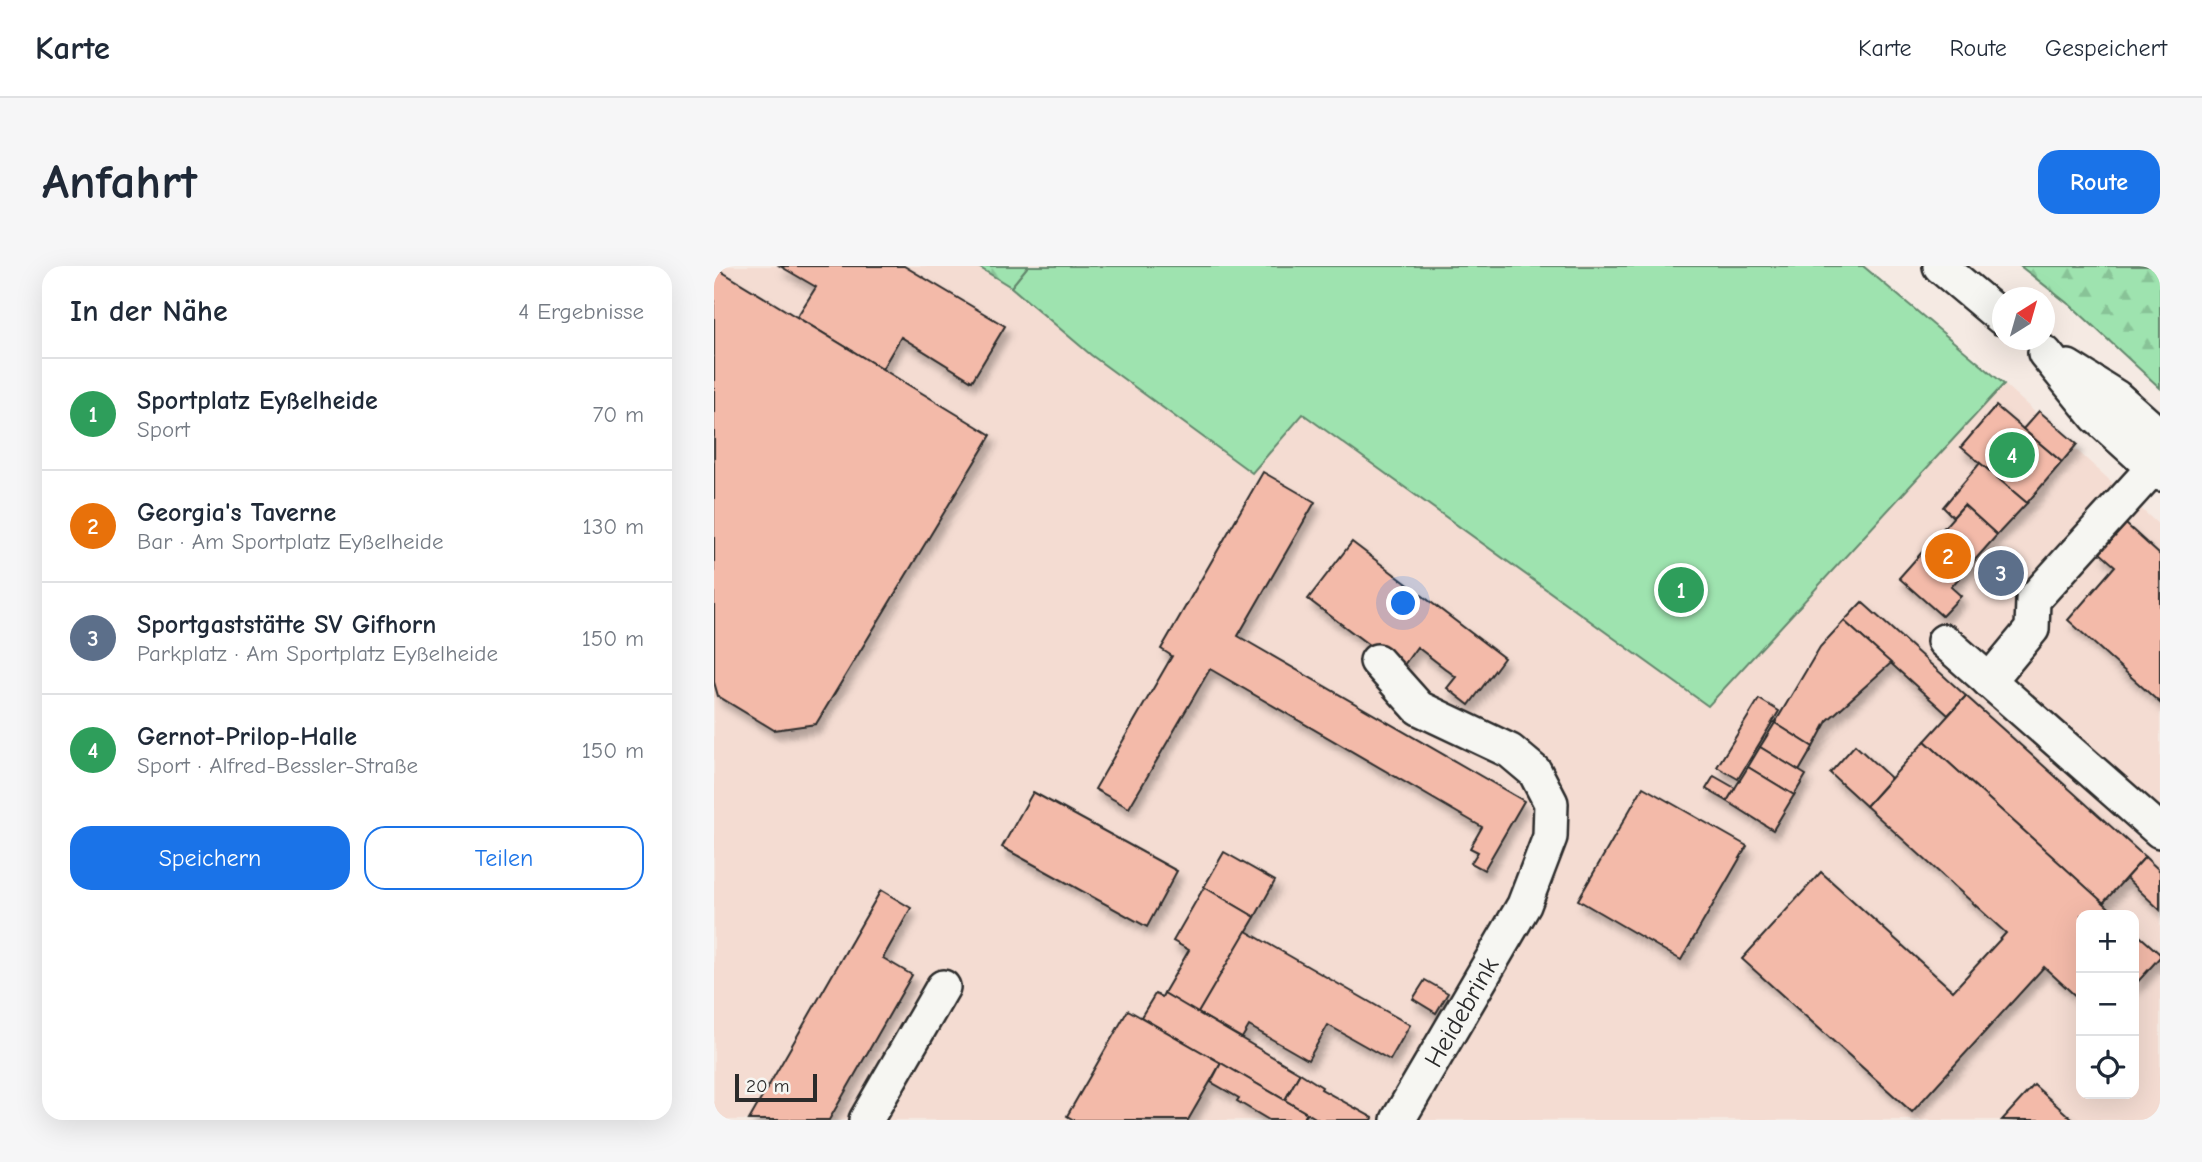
<!DOCTYPE html>
<html lang="de">
<meta charset="utf-8">
<style>
:root{--surface:#fff;--page:#f6f6f7;--text:#1f2937;--muted:#747a83;--line:#e0e1e3;--accent:#1a73e8}
body{margin:0;font-family:"Comic Neue",sans-serif;background:var(--page);color:var(--text)}
.controls{position:absolute;right:21px;bottom:21px;display:grid;overflow:hidden;border-radius:14px;box-shadow:0 7px 28px #0002}
.controls button{width:63px;height:63px;display:grid;place-items:center;padding:0;border:0;border-bottom:2px solid var(--line);background:var(--surface);color:var(--text);font:35px sans-serif}
.compass{position:absolute;left:1278px;top:21px;width:63px;height:63px;border-radius:50%;background:var(--surface);box-shadow:0 7px 28px #0002;rotate:37deg}
.scale{position:absolute;left:21px;bottom:18px;width:82px;box-sizing:border-box;padding-left:7px;border:4px solid #2b2b2b;border-top:0;font-size:19px;line-height:24px;white-space:nowrap;color:#2b2b2b;-webkit-text-stroke:5px #f6f6f2;paint-order:stroke}
.you{position:absolute;left:690px;top:338px;width:24px;height:24px;margin:-18px;border:5px solid #fff;border-radius:50%;background:#1a73e8;box-shadow:0 0 0 10px #1a73e833}
.badge{display:grid;place-items:center;width:46px;height:46px;border-radius:50%;background:var(--accent);color:#fff;font-size:23px;font-weight:700}
.pin{position:absolute;translate:-50% -50%;border:4px solid #fff;box-shadow:0 2px 7px #0006}
.list{margin:0;padding:0;list-style:none}
h2{display:flex;justify-content:space-between;align-items:center;height:91px;margin:0;padding:0 28px;font-size:30px}
h2 small{font-size:23px;font-weight:400;color:var(--muted)}
.list li{display:grid;grid-template-columns:46px 1fr auto;gap:21px;align-items:center;box-sizing:border-box;height:112px;padding:0 28px;border-top:2px solid var(--line)}
.list b{display:block;font-size:26px;white-space:nowrap}
.list p{margin:0;font-size:23px;white-space:nowrap;color:var(--muted)}
.list em{font-size:23px;font-style:normal;color:var(--muted)}
.actions{display:flex;gap:14px;padding:21px 28px}
.actions a{flex:1;padding:16px 0;border:2px solid var(--accent);border-radius:21px;text-align:center;font-size:24px;color:var(--accent)}
.actions .main{background:var(--accent);color:#fff}
.icon{flex:none;width:38px;height:38px;fill:none;stroke:currentColor;stroke-width:2;stroke-linecap:round;stroke-linejoin:round}
.map{position:relative;flex:none;width:1446px;height:854px;overflow:hidden;border-radius:21px}
header{display:flex;align-items:center;gap:42px;box-sizing:border-box;height:98px;padding:0 35px;background:var(--surface);border-bottom:2px solid var(--line)}
header strong{font-size:33px}
nav{display:flex;gap:38px;margin-inline-start:auto;font-size:24px}
.intro{display:flex;align-items:center;justify-content:space-between;box-sizing:border-box;height:168px;padding:0 42px}
h1{margin:0;font-size:49px}
.button{padding:18px 32px;border-radius:21px;background:var(--accent);color:#fff;font-size:24px;font-weight:700}
main{display:flex;gap:42px;padding:0 42px}
aside{flex:1;background:var(--surface);border-radius:21px;box-shadow:0 7px 28px #0002}
.map>svg:first-child{display:block}
.built{fill:#f4dcd2;fill-rule:evenodd}
.green{fill:#9ee3af;stroke:#64876d;stroke-width:2}
.forest{fill:url(#forest-firs);stroke:#64876d;stroke-width:2}
.building{fill:#f3baa9;stroke:#2b2b2b;stroke-width:2;filter:url(#shadow)}
.lines{fill:none;stroke-linecap:round;stroke-linejoin:round}
.minor-casing{stroke:#2b2b2b;stroke-width:38}
.minor{stroke:#f6f6f2;stroke-width:33}
.labels{text-anchor:middle;stroke-width:5;stroke-linejoin:round;paint-order:stroke}
.street-label{font-size:26px;fill:#2b2b2b;stroke:#f6f6f2}
</style>
<header>
<strong>Karte</strong>
<nav><a>Karte</a><a>Route</a><a>Gespeichert</a></nav>
</header>
<div class="intro"><h1>Anfahrt</h1><a class="button">Route</a></div>
<main>
<aside>
<h2>In der Nähe<small>4 Ergebnisse</small></h2>
<ul class="list">
<li><span class="badge" style="background:#2e9e5b">1</span><div><b>Sportplatz Eyßelheide</b><p>Sport</p></div><em>70 m</em></li>
<li><span class="badge" style="background:#e8710a">2</span><div><b>Georgia's Taverne</b><p>Bar · Am Sportplatz Eyßelheide</p></div><em>130 m</em></li>
<li><span class="badge" style="background:#5c6f8a">3</span><div><b>Sportgaststätte SV Gifhorn</b><p>Parkplatz · Am Sportplatz Eyßelheide</p></div><em>150 m</em></li>
<li><span class="badge" style="background:#2e9e5b">4</span><div><b>Gernot-Prilop-Halle</b><p>Sport · Alfred-Bessler-Straße</p></div><em>150 m</em></li>
</ul>
<div class="actions"><a class="main">Speichern</a><a>Teilen</a></div>
</aside>
<div class="map">
<svg width="1446" height="854" viewBox="0 0 1446 854">
<defs>
<pattern id="forest-firs" width="22" height="20" patternUnits="userSpaceOnUse" patternTransform="scale(1.75)"><rect width="22" height="20" fill="#9ee3af"/><path d="M5 1l3.5 6h-7zM16 11l3.5 6h-7z" fill="#88c397"/></pattern>
<filter id="shadow"><feDropShadow dx="4.5" dy="8" stdDeviation="3.5" flood-color="#0004"/></filter>
</defs>
<rect width="100%" height="100%" fill="#f5eae3"/>
<filter id="ink" filterUnits="userSpaceOnUse"><feTurbulence type="fractalNoise" baseFrequency=".0143" numOctaves="2"/><feDisplacementMap in="SourceGraphic" scale="14" xChannelSelector="R" yChannelSelector="G"/><feConvolveMatrix kernelMatrix="1 2 1 2 8 2 1 2 1" color-interpolation-filters="sRGB"/></filter>
<g filter="url(#ink)">
<path class="built" d="M 0,0 L 263,0 L 297,21 L 377,89 L 537,207 L 589,148 L 994,440 L 1290,118 L 1446,260 L 1446,854 L 0,854 ZM 1367,649 L 1420,649 L 1420,828 L 1367,828 Z"/>
<path class="green" d="M 314,0 L 1149,0 L 1290,118 L 994,440 L 589,148 L 538,207 L 377,89 L 297,21 Z"/>
<g class="forest">
<path d="M 263,0 L 314,0 L 297,21 Z"/>
<path d="M 1306,0 L 1446,0 L 1446,122 L 1362,44 Z"/>
</g>
<g class="building">
<path d="M 66,0 L 190,0 L 291,60 L 258,115 L 187,71 L 168,103 L 83,51 L 102,21 Z"/>
<path d="M 0,1 L 277,169 L 102,458 L 60,464 L 4,430 L 0,416 Z"/>
<path d="M 1282,140 L 1348,196 L 1313,237 L 1247,181 Z"/>
<path d="M 1325,145 L 1363,178 L 1348,196 L 1309,163 Z"/>
<path d="M 1266,197 L 1313,237 L 1283,269 L 1250,239 L 1239,251 L 1229,241 Z"/>
<path d="M 549,206 L 601,236 L 524,370 L 810,535 L 770,604 L 757,597 L 764,586 L 756,582 L 768,561 L 496,403 L 415,542 L 381,523 L 458,390 L 447,383 Z"/>
<path d="M 1250,239 L 1283,269 L 1237,321 L 1247,330 L 1228,350 L 1185,312 Z"/>
<path d="M 1412,258 L 1446,289 L 1446,437 L 1354,354 L 1401,300 L 1386,287 Z"/>
<path d="M 638,276 L 790,392 L 755,439 L 733,422 L 742,411 L 703,381 L 687,403 L 594,333 Z"/>
<path d="M 1148,336 L 1252,430 L 1234,449 L 1130,355 Z"/>
<path d="M 1130,355 L 1177,397 L 1113,455 L 1099,481 L 1061,457 L 1106,381 Z"/>
<path d="M 1252,430 L 1431,591 L 1389,637 L 1211,475 Z"/>
<path d="M 1045,433 L 1065,445 L 1024,513 L 1003,501 Z"/>
<path d="M 1061,457 L 1099,481 L 1085,505 L 1046,481 Z"/>
<path d="M 1211,475 L 1403,649 L 1367,649 L 1367,735 L 1330,701 L 1198,846 L 1028,693 L 1107,606 L 1239,725 L 1292,667 L 1152,540 Z"/>
<path d="M 1141,479 L 1177,512 L 1152,540 L 1116,507 Z"/>
<path d="M 1046,481 L 1092,509 L 1080,529 L 1034,501 Z"/>
<path d="M 1034,501 L 1080,529 L 1059,564 L 1013,535 Z"/>
<path d="M 1000,510 L 1021,522 L 1013,535 L 992,523 Z"/>
<path d="M 929,521 L 1033,580 L 967,694 L 864,634 Z"/>
<path d="M 319,526 L 463,605 L 433,661 L 288,581 Z"/>
<path d="M 510,586 L 561,615 L 541,651 L 490,621 Z"/>
<path d="M 1431,591 L 1446,605 L 1446,644 L 1412,612 Z"/>
<path d="M 490,621 L 541,651 L 484,748 L 450,727 L 475,684 L 459,675 Z"/>
<path d="M 167,624 L 197,642 L 169,692 L 198,709 L 115,854 L 35,854 Z"/>
<path d="M 532,665 L 696,759 L 676,794 L 614,759 L 594,794 L 535,760 L 528,772 L 484,747 Z"/>
<path d="M 1420,665 L 1446,688 L 1446,691 L 1420,720 Z"/>
<path d="M 711,714 L 734,727 L 722,747 L 699,733 Z"/>
<path d="M 450,727 L 586,807 L 571,834 L 427,751 L 441,728 L 448,731 Z"/>
<path d="M 414,744 L 507,797 L 474,854 L 360,854 L 353,850 Z"/>
<path d="M 507,797 L 593,847 L 589,854 L 555,854 L 523,835 L 525,832 L 497,816 Z"/>
<path d="M 586,807 L 608,821 L 607,823 L 659,852 L 658,854 L 605,854 L 571,834 Z"/>
<path d="M 1320,819 L 1359,854 L 1288,854 Z"/>
</g>
<g class="lines">
<defs>
<g id="minor">
<path d="M 1226,0 L 1288,52"/>
<path d="M 1331,87 L 1383,151 L 1446,208"/>
<path d="M 1354,101 L 1402,131 L 1446,170"/>
<path d="M 1230,375 L 1446,565"/>
<path d="M 663,395 L 705,442 L 796,485 L 821,506 L 837,537 L 836,571 L 810,639 L 684,854"/>
<path d="M 1275,415 L 1318,363 L 1319,334 L 1439,202"/>
<path d="M 152,854 L 229,721"/>
</g>
</defs>
<use href="#minor" class="minor-casing"/>
<use href="#minor" class="minor"/>
</g>
</g>
<g class="labels">
<g class="street-label">
<text transform="translate(747 746) rotate(-60)" y="9">Heidebrink</text>
</g>
</g>
</svg>
<div class="controls">
<button>+</button>
<button>−</button>
<button><svg class="icon" aria-label="locate" viewBox="0 0 24 24"><circle cx="12" cy="12" r="6"/><path d="M12 2v4M12 18v4M2 12h4M18 12h4"/></svg></button>
</div>
<svg class="compass" viewBox="-18 -18 36 36"><path d="M0-13l5 13h-10z" fill="#e53935"/><path d="M0 13l5-13h-10z" fill="#747a83"/></svg>
<div class="scale">20 m</div>
<div class="you"></div>
<div class="pin badge" style="left:967px;top:324px;background:#2e9e5b">1</div>
<div class="pin badge" style="left:1234px;top:290px;background:#e8710a">2</div>
<div class="pin badge" style="left:1287px;top:307px;background:#5c6f8a">3</div>
<div class="pin badge" style="left:1298px;top:189px;background:#2e9e5b">4</div>
</div>
</main>
